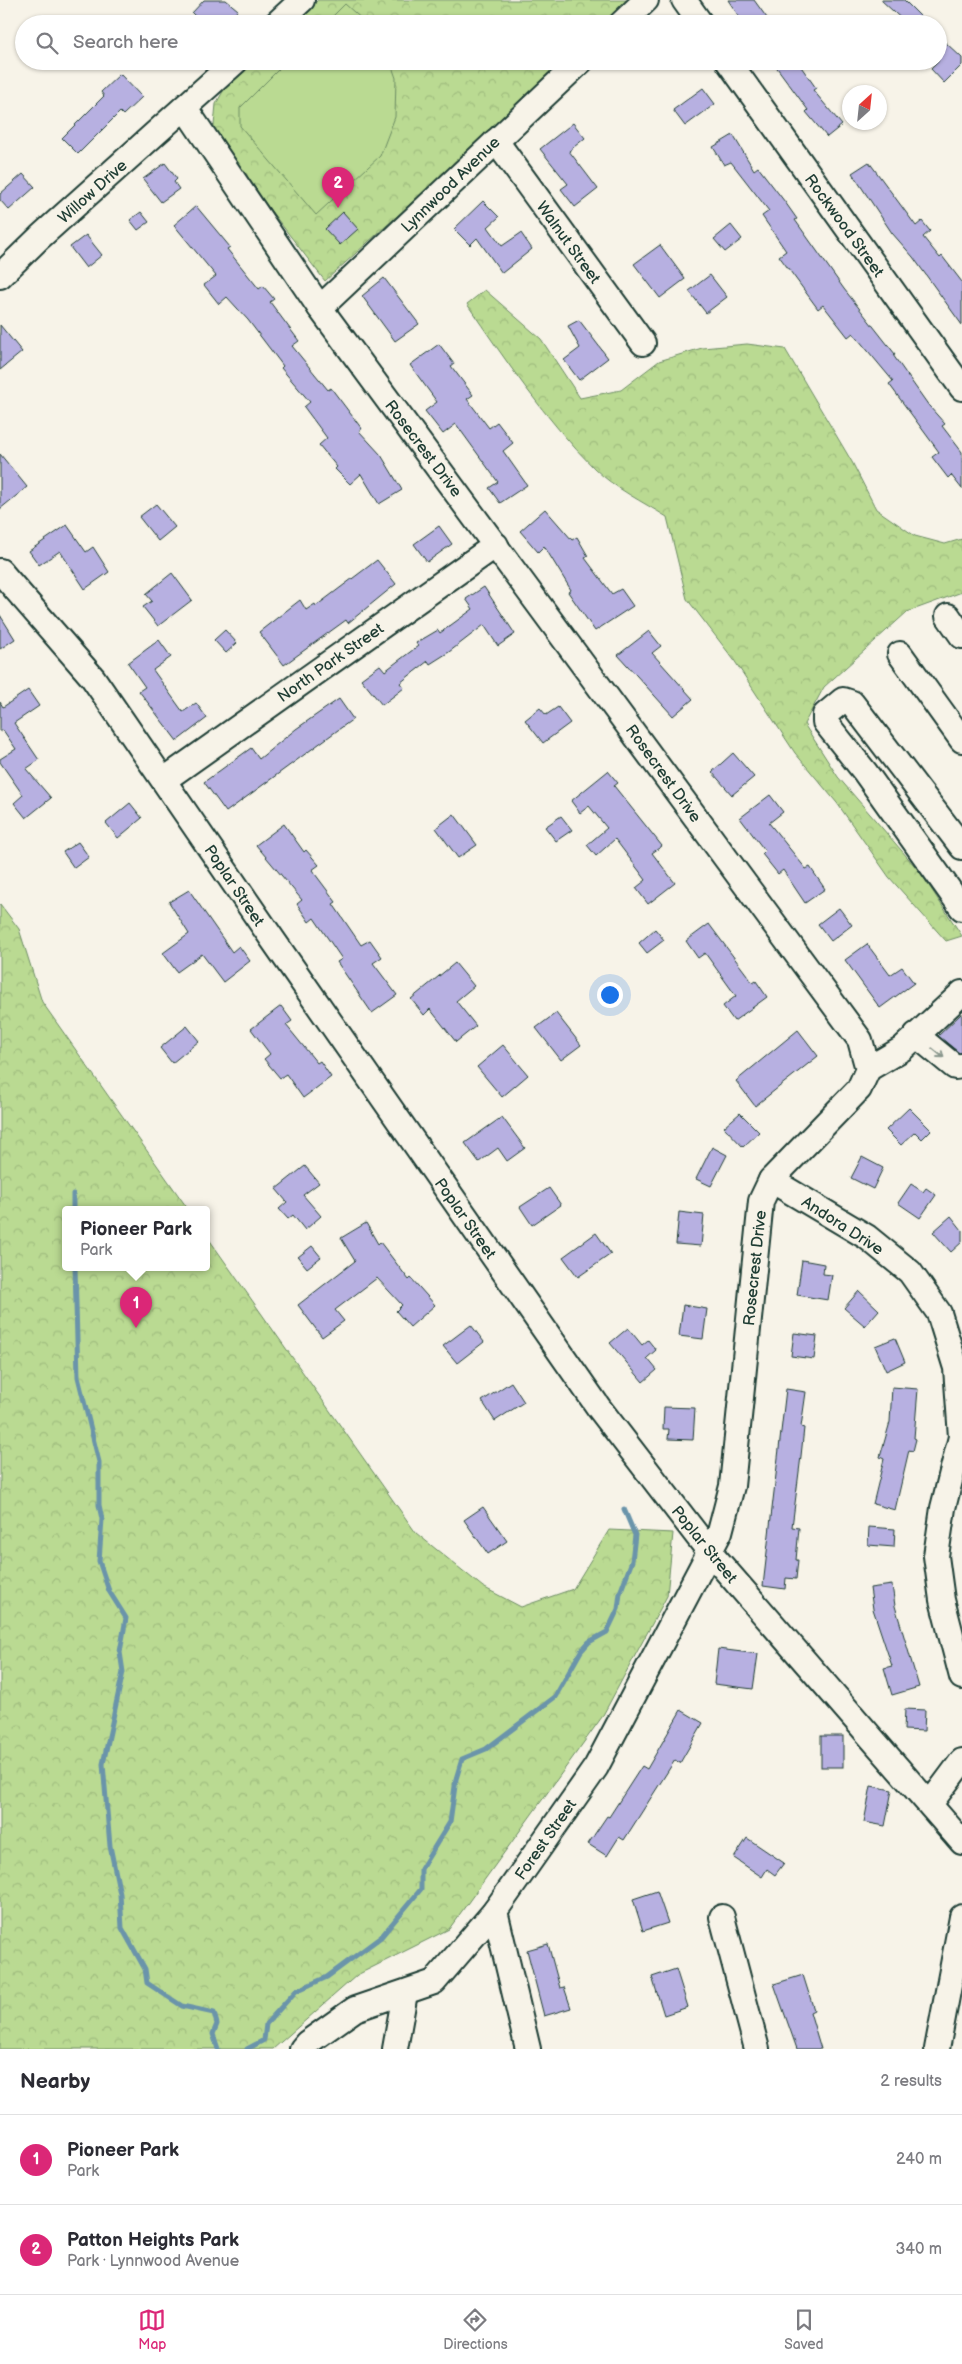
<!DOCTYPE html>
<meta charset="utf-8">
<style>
:root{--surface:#fff;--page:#f7f7f7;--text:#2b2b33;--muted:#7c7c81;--line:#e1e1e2;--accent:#db2777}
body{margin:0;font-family:"Balsamiq Sans",sans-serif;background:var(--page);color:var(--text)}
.compass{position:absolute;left:842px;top:85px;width:45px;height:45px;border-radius:50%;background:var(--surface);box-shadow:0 1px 4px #0004;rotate:27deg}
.you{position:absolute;left:609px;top:994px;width:18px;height:18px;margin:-12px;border:4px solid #fff;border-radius:50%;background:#1a73e8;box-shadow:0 0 0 8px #1a73e833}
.badge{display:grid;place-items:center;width:32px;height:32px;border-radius:50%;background:var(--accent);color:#fff;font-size:16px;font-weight:700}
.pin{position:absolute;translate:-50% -41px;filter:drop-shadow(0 1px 2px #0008)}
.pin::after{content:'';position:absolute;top:26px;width:18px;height:15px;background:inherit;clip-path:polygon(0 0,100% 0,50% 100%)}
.popup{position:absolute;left:62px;top:1206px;width:148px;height:65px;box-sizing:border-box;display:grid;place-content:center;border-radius:5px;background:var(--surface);filter:drop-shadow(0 1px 4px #0005);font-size:16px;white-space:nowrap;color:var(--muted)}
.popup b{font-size:19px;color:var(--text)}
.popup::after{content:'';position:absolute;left:50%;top:100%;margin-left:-10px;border:10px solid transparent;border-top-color:var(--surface)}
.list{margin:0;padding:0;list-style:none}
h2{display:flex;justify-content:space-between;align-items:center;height:65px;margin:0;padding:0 20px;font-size:21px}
h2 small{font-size:16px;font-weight:400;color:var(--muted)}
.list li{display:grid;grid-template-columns:32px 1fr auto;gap:15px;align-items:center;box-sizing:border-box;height:90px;padding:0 20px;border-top:1px solid var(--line)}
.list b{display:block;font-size:19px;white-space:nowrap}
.list p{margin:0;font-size:16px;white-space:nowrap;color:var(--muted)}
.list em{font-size:16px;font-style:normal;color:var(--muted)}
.icon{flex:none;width:28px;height:28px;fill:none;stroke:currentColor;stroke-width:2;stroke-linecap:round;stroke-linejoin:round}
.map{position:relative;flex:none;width:962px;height:2049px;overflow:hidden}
.search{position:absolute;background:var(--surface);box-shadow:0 1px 4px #0004;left:15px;right:15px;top:15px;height:55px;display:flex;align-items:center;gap:12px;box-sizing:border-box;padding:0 18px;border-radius:28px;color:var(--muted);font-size:19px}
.sheet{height:245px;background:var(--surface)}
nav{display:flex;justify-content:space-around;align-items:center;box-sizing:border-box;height:70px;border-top:1px solid var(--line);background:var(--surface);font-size:14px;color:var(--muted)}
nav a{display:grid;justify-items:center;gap:2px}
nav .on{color:var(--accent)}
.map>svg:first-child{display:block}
.forest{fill:url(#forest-crowns);stroke:#6c8c63}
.pitch{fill:#bada92;stroke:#6c8c63}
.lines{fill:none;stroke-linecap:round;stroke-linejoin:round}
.stream{stroke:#6a94aa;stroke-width:5}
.building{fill:#b7b0e1;stroke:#1f3d34}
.minor-casing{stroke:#1f3d34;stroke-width:28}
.minor{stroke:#f7f3e8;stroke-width:24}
.oneway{stroke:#8b988e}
.labels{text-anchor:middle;stroke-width:4;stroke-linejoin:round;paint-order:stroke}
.street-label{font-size:16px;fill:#1f3d34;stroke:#f7f3e8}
</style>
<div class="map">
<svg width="962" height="2049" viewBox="0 0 962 2049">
<defs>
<pattern id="forest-crowns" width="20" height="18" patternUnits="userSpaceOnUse" patternTransform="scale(1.25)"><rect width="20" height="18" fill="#bada92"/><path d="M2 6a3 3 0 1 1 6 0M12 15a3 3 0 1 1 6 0" fill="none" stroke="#9fbc7e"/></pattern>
</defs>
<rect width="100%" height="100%" fill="#f7f3e8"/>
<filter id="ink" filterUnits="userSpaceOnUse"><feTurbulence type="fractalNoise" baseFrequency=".02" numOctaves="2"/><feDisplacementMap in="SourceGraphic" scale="10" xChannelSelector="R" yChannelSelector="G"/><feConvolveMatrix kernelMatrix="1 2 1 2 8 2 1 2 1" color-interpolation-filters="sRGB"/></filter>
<g filter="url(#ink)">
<g class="forest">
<path d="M 318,0 L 631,0 L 611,24 L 292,24 Z"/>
<path d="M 252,61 L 569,61 L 325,281 L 213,136 L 216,104 L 227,84 Z"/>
<path d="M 485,290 L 541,339 L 580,398 L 621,390 L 659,361 L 702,348 L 747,344 L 785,349 L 852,462 L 876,509 L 915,536 L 945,544 L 962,539 L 962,592 L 907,612 L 824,687 L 804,724 L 838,777 L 920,872 L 962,936 L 946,941 L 889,877 L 837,803 L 795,753 L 734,660 L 687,599 L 667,517 C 643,502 614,488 594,468 C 545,419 506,361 467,304 Z"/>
<path d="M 0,904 L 19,929 L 42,1002 L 188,1209 L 66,1209 L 66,1267 L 206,1267 L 206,1235 L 416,1533 L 483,1587 L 521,1607 L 573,1589 L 609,1530 L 673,1533 L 667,1596 L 602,1717 L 449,1929 L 357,1975 L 273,2049 L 0,2049 Z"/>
</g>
<g class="pitch">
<path d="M 345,4 L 365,22 L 366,24 L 325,24 Z"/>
<path d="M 287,61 L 390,61 L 396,78 L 395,117 L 380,156 L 316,215 L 240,126 L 240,108 Z"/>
</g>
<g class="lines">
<g class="stream">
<path d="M 73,1194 L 73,1209"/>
<path d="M 75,1267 L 78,1377 L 99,1462 L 99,1505 L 102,1519 L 99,1561 L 109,1591 L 126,1618 L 120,1652 L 123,1672 L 103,1764 L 110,1846 L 120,1894 L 122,1928 L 145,1969 L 147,1983 L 182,2006 L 214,2013 L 217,2024 L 213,2034 L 218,2049"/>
<path d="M 247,2049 L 264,2040 L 266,2024 L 296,1991 L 327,1977 L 381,1937 L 421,1889 L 421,1869 L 450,1822 L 456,1779 L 462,1759 L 486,1749 L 555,1697 L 581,1651 L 589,1642 L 607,1632 L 618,1609 L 620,1593 L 632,1561 L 635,1535 L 624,1509"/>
</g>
</g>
<g class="building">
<path d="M 204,0 L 226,0 L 238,10 L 225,24 L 203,24 L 192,13 Z"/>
<path d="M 728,0 L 754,0 L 767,18 L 758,24 L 744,24 Z"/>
<path d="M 881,0 L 904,0 L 928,24 L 907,24 Z"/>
<path d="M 945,42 L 962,58 L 962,65 L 944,83 L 931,69 L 938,62 L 938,49 Z"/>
<path d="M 772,61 L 797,61 L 816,88 L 813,90 L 842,125 L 827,137 L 806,112 L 808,110 Z"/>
<path d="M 120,74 L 142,97 L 123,115 L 120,112 L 78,154 L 62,138 L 104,96 L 101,92 Z"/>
<path d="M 703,88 L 715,104 L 685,126 L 673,110 Z"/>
<path d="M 573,123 L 585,138 L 569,151 L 598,189 L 575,207 L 561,189 L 568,184 L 540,149 Z"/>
<path d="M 733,135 L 754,170 L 758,167 L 785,202 L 797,219 L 795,220 L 844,289 L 895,354 L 893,355 L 929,406 L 945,424 L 942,426 L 962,452 L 962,489 L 951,475 L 948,478 L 932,457 L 939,452 L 889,384 L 893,381 L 853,333 L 848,337 L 823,305 L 818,309 L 779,256 L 786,251 L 762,216 L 769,211 L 731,162 L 724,165 L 713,147 Z"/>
<path d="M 869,162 L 916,226 L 922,221 L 930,231 L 923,237 L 940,258 L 942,256 L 962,282 L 962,325 L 913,257 L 892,233 L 852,173 Z"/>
<path d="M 165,163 L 177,179 L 174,182 L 179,189 L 161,202 L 143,179 Z"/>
<path d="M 23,174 L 35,187 L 9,210 L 0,200 L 0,194 Z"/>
<path d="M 483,201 L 499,217 L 488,227 L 502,246 L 521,233 L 532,249 L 502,273 L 477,238 L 470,245 L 454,229 Z"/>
<path d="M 196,206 L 230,247 L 227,249 L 259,289 L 263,286 L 274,299 L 270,302 L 299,341 L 292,346 L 328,390 L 331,388 L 362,429 L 359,431 L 381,455 L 402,490 L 379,504 L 361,474 L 350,484 L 335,469 L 337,467 L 319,445 L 327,438 L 304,407 L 310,402 L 281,368 L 283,366 L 248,320 L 227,297 L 219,304 L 204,285 L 216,276 L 174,225 Z"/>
<path d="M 141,212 L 149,222 L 138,230 L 130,220 Z"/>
<path d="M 343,212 L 358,229 L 340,245 L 325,229 Z"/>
<path d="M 731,225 L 742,239 L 725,252 L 714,239 Z"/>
<path d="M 86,235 L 102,255 L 86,268 L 70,247 Z"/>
<path d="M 660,245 L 685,279 L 660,298 L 634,264 Z"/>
<path d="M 710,275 L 727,297 L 706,313 L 689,291 Z"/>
<path d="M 384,278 L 419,324 L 395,341 L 362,296 Z"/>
<path d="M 579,320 L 608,358 L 579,380 L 564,360 L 580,348 L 568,326 Z"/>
<path d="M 0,325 L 22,352 L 0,370 Z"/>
<path d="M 439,344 L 454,364 L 451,366 L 473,395 L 467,399 L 489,428 L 497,422 L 513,443 L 503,451 L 527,485 L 500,503 L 489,488 L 498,482 L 456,424 L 443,434 L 425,411 L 437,402 L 410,365 Z"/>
<path d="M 0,454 L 27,487 L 0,509 Z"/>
<path d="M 156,504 L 175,527 L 158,541 L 139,517 Z"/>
<path d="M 545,509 L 572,540 L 577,537 L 588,556 L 585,558 L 612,594 L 621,589 L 633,606 L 595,631 L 568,592 L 571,590 L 544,546 L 538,552 L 520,531 Z"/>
<path d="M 67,525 L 86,552 L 93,547 L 109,572 L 85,589 L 60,551 L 39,565 L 29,551 Z"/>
<path d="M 439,526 L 452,544 L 427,562 L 414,544 Z"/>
<path d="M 377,560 L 396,584 L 348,623 L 346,620 L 284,665 L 259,632 L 300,600 L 306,610 L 315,604 L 316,606 Z"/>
<path d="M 172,573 L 192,600 L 158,626 L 143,607 L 152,601 L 146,594 Z"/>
<path d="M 484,587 L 515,634 L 498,646 L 484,625 L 449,652 L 430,664 L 428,661 L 400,683 L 404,688 L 382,705 L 361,679 L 380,665 L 385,671 L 418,646 L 416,643 L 438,630 L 440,633 L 473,609 L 466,599 Z"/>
<path d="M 0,615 L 15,639 L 0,649 Z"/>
<path d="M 225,630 L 237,643 L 226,653 L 214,640 Z"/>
<path d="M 649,631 L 661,646 L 652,653 L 693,699 L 673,716 L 618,655 Z"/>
<path d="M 159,640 L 171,657 L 153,670 L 183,712 L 196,703 L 207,718 L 177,741 L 139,691 L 145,687 L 128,663 Z"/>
<path d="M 28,690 L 39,706 L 14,723 L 39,760 L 26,769 L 51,798 L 26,818 L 14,803 L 23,795 L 0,762 L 0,759 L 16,749 L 3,730 L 0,732 L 0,702 L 3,707 Z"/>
<path d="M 339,699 L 353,719 L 226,812 L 204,782 L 251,748 L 259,759 L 296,729 Z"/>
<path d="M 558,707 L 570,723 L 543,743 L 525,720 L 540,708 L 546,715 Z"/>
<path d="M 733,753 L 754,777 L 732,795 L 712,772 Z"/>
<path d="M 608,771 L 618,783 L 614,786 L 662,846 L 652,853 L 675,883 L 648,904 L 636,888 L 646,880 L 615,839 L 596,856 L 587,845 L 607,828 L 589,806 L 580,813 L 571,801 Z"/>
<path d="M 770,795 L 783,812 L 769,823 L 806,869 L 810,867 L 825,889 L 805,903 L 783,870 L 778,874 L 762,854 L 765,851 L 740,818 Z"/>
<path d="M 130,803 L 142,818 L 118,838 L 106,823 Z"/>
<path d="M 454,814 L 477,845 L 458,858 L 436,828 Z"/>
<path d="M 561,816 L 572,830 L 556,841 L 545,827 Z"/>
<path d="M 284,824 L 304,852 L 306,850 L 319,865 L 312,870 L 336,902 L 333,904 L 361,945 L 370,940 L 382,957 L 373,963 L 397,995 L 372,1013 L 337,962 L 342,959 L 314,918 L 309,922 L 297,904 L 302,900 L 256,845 Z"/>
<path d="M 78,842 L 89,857 L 74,868 L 63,852 Z"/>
<path d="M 189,890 L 232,952 L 239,946 L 250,961 L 223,982 L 202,954 L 177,972 L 163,953 L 189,934 L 169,902 Z"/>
<path d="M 839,908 L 852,925 L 831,941 L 818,924 Z"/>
<path d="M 709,924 L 753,983 L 756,981 L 767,997 L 734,1021 L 723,1006 L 736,996 L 705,953 L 698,958 L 686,941 Z"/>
<path d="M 655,929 L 664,940 L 647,953 L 639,943 Z"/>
<path d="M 867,944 L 890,975 L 902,967 L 914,983 L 880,1008 L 845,960 Z"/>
<path d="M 455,963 L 474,986 L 456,1001 L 476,1026 L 456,1042 L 430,1009 L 424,1015 L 411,999 Z"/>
<path d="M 281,1006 L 292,1021 L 286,1025 L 317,1063 L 320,1061 L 331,1077 L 303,1098 L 286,1074 L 280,1078 L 264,1059 L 270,1054 L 251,1029 Z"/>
<path d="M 556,1013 L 581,1045 L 561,1060 L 536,1028 Z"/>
<path d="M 962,1013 L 962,1053 L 959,1053 L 938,1036 Z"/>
<path d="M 187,1026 L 199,1041 L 172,1063 L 160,1048 Z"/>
<path d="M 798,1030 L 818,1056 L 755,1106 L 736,1081 Z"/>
<path d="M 503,1045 L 528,1075 L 502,1097 L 477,1067 Z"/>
<path d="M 909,1108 L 931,1130 L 922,1139 L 915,1132 L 901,1145 L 886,1130 Z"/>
<path d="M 740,1113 L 759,1132 L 743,1147 L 724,1127 Z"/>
<path d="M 502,1117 L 525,1148 L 507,1161 L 498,1148 L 479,1162 L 465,1143 Z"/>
<path d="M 712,1147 L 727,1155 L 711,1186 L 696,1179 Z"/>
<path d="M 862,1157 L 883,1168 L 873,1189 L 851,1178 Z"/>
<path d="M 305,1166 L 319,1183 L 303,1195 L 321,1216 L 305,1230 L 293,1215 L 288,1219 L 279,1209 L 287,1202 L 276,1189 Z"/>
<path d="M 911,1184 L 923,1192 L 926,1188 L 936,1195 L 920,1218 L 898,1203 Z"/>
<path d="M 549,1188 L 561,1205 L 532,1225 L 520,1207 Z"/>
<path d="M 679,1212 L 704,1215 L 701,1246 L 676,1244 Z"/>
<path d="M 951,1216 L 962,1230 L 962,1242 L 951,1252 L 933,1232 Z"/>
<path d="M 366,1223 L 378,1244 L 380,1242 L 409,1280 L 411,1278 L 435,1305 L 410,1327 L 396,1311 L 402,1305 L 377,1278 L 335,1310 L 344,1321 L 322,1337 L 298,1305 L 355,1261 L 341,1238 Z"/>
<path d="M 596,1233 L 611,1254 L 578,1277 L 563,1257 Z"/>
<path d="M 312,1246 L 321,1257 L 307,1268 L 298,1257 Z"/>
<path d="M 802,1260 L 824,1264 L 823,1274 L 832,1275 L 828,1300 L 797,1295 Z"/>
<path d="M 859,1291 L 879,1310 L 865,1326 L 844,1308 Z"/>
<path d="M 683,1305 L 707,1309 L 703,1339 L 679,1336 Z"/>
<path d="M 471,1325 L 484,1342 L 457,1363 L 443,1346 Z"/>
<path d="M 628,1328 L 642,1345 L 648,1340 L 656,1350 L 647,1358 L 657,1370 L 643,1382 L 610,1343 Z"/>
<path d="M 794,1333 L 817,1336 L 814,1359 L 791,1356 Z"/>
<path d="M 895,1338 L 905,1362 L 886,1371 L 875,1346 Z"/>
<path d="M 511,1382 L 524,1402 L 495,1421 L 482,1401 Z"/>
<path d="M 892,1387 L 918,1389 L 914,1438 L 916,1439 L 913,1451 L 909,1450 L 895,1510 L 873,1504 L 884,1459 L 880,1457 L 890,1422 Z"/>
<path d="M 786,1389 L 806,1392 L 801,1427 L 804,1428 L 801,1456 L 792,1527 L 799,1528 L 796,1560 L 798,1560 L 796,1579 L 786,1578 L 785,1589 L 763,1586 Z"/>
<path d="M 664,1407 L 695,1408 L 693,1440 L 668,1439 L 669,1429 L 663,1429 Z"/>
<path d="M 483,1507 L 507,1541 L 488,1554 L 464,1520 Z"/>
<path d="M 869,1527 L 895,1529 L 894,1547 L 868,1545 Z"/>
<path d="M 892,1585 L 895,1606 L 919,1687 L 892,1695 L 884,1668 L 892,1666 L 873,1609 L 870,1588 Z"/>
<path d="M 718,1649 L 758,1654 L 753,1689 L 714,1684 Z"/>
<path d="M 905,1709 L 925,1710 L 924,1731 L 904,1730 Z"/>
<path d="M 681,1710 L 703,1723 L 680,1763 L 675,1760 L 624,1840 L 619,1837 L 607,1856 L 588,1844 L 607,1816 L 609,1817 L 642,1766 L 647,1769 Z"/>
<rect x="821" y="1736" width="22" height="31"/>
<path d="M 871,1786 L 892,1790 L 885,1826 L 864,1822 Z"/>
<path d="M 747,1838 L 784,1863 L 775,1875 L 767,1869 L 762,1877 L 734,1858 Z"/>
<path d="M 657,1891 L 668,1923 L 643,1931 L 633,1899 Z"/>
<path d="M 548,1944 L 560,1988 L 564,1987 L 571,2008 L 544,2016 L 527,1950 Z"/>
<path d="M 676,1969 L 688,2007 L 664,2015 L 652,1977 Z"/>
<path d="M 803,1975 L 814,2010 L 810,2012 L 821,2049 L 797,2049 L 774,1984 Z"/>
</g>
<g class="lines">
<defs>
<g id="minor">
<path d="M 684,0 L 701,24"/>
<path d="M 276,24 L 302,0"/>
<path d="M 621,24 L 646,0"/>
<path d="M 728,61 L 962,388"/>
<path d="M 185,108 L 320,308 L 860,1040 L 868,1069 L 859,1089 L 771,1180 L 761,1201 L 732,1486 L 720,1532 L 596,1767 L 495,1911 L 434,1982 L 355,2009 L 307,2043 L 302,2049"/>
<path d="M 496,141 L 643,343"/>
<path d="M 0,276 L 40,237 L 236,61"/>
<path d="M 320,308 L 581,61"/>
<path d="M 0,571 L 93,678 L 273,940 L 599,1408 L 709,1551 L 962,1842"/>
<path d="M 948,616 L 962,636"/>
<path d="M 900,654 L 962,740"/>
<path d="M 164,780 L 496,545"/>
<path d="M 962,847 L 852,703 L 843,700 L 825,715 L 825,722 L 865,772 L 962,908"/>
<path d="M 916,1035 L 955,1067 L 962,1066"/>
<path d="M 868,1069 L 902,1049 L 962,993"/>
<path d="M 771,1180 L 867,1237 L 910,1272 L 939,1313 L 956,1368 L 961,1437 L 943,1508 L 936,1556 L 942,1600 L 962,1677"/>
<path d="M 930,1804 L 962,1761"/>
<path d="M 495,1911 L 528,2049"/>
<path d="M 722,1917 L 757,2049"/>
<path d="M 395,2049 L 405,1993"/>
<path d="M 937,2049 L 962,1917"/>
</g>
</defs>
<use href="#minor" class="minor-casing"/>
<use href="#minor" class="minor"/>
</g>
<defs><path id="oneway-shaft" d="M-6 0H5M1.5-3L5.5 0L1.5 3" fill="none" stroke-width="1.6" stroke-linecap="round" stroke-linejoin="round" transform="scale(1.25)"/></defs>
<use class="oneway" href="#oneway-shaft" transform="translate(938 1053) rotate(39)"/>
</g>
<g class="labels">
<g class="street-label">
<text transform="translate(450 184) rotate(-44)" y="6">Lynnwood Avenue</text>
<text transform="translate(92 191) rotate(-42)" y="6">Willow Drive</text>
<text transform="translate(845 225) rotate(54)" y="6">Rockwood Street</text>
<text transform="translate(569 242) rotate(54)" y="6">Walnut Street</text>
<text transform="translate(424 448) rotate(53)" y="6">Rosecrest Drive</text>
<text transform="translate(330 662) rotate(-35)" y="6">North Park Street</text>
<text transform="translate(664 773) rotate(54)" y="6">Rosecrest Drive</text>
<text transform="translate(235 885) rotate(56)" y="6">Poplar Street</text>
<text transform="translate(466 1218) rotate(55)" y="6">Poplar Street</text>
<text transform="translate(843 1225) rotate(33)" y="6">Andora Drive</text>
<text transform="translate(754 1268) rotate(-84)" y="6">Rosecrest Drive</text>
<text transform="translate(705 1544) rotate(51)" y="6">Poplar Street</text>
<text transform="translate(545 1839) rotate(-55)" y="6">Forest Street</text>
</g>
</g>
</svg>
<svg class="compass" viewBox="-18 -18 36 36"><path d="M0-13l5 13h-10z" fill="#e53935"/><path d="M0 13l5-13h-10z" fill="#7c7c81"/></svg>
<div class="you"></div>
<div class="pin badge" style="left:136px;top:1328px">1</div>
<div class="popup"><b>Pioneer Park</b>Park</div>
<div class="pin badge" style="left:338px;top:208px">2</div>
<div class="search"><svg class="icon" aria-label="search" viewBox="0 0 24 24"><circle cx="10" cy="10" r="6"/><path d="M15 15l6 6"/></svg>Search here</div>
</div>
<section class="sheet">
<h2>Nearby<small>2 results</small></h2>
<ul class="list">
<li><span class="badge">1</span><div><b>Pioneer Park</b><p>Park</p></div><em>240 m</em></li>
<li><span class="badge">2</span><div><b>Patton Heights Park</b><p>Park · Lynnwood Avenue</p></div><em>340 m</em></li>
</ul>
</section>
<nav>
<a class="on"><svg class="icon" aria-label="map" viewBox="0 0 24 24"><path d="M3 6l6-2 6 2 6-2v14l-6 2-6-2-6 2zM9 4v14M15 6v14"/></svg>Map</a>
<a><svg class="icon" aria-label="directions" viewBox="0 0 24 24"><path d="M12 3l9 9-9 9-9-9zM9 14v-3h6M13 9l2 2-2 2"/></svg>Directions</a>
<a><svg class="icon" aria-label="saved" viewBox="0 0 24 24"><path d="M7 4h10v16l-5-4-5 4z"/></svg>Saved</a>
</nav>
